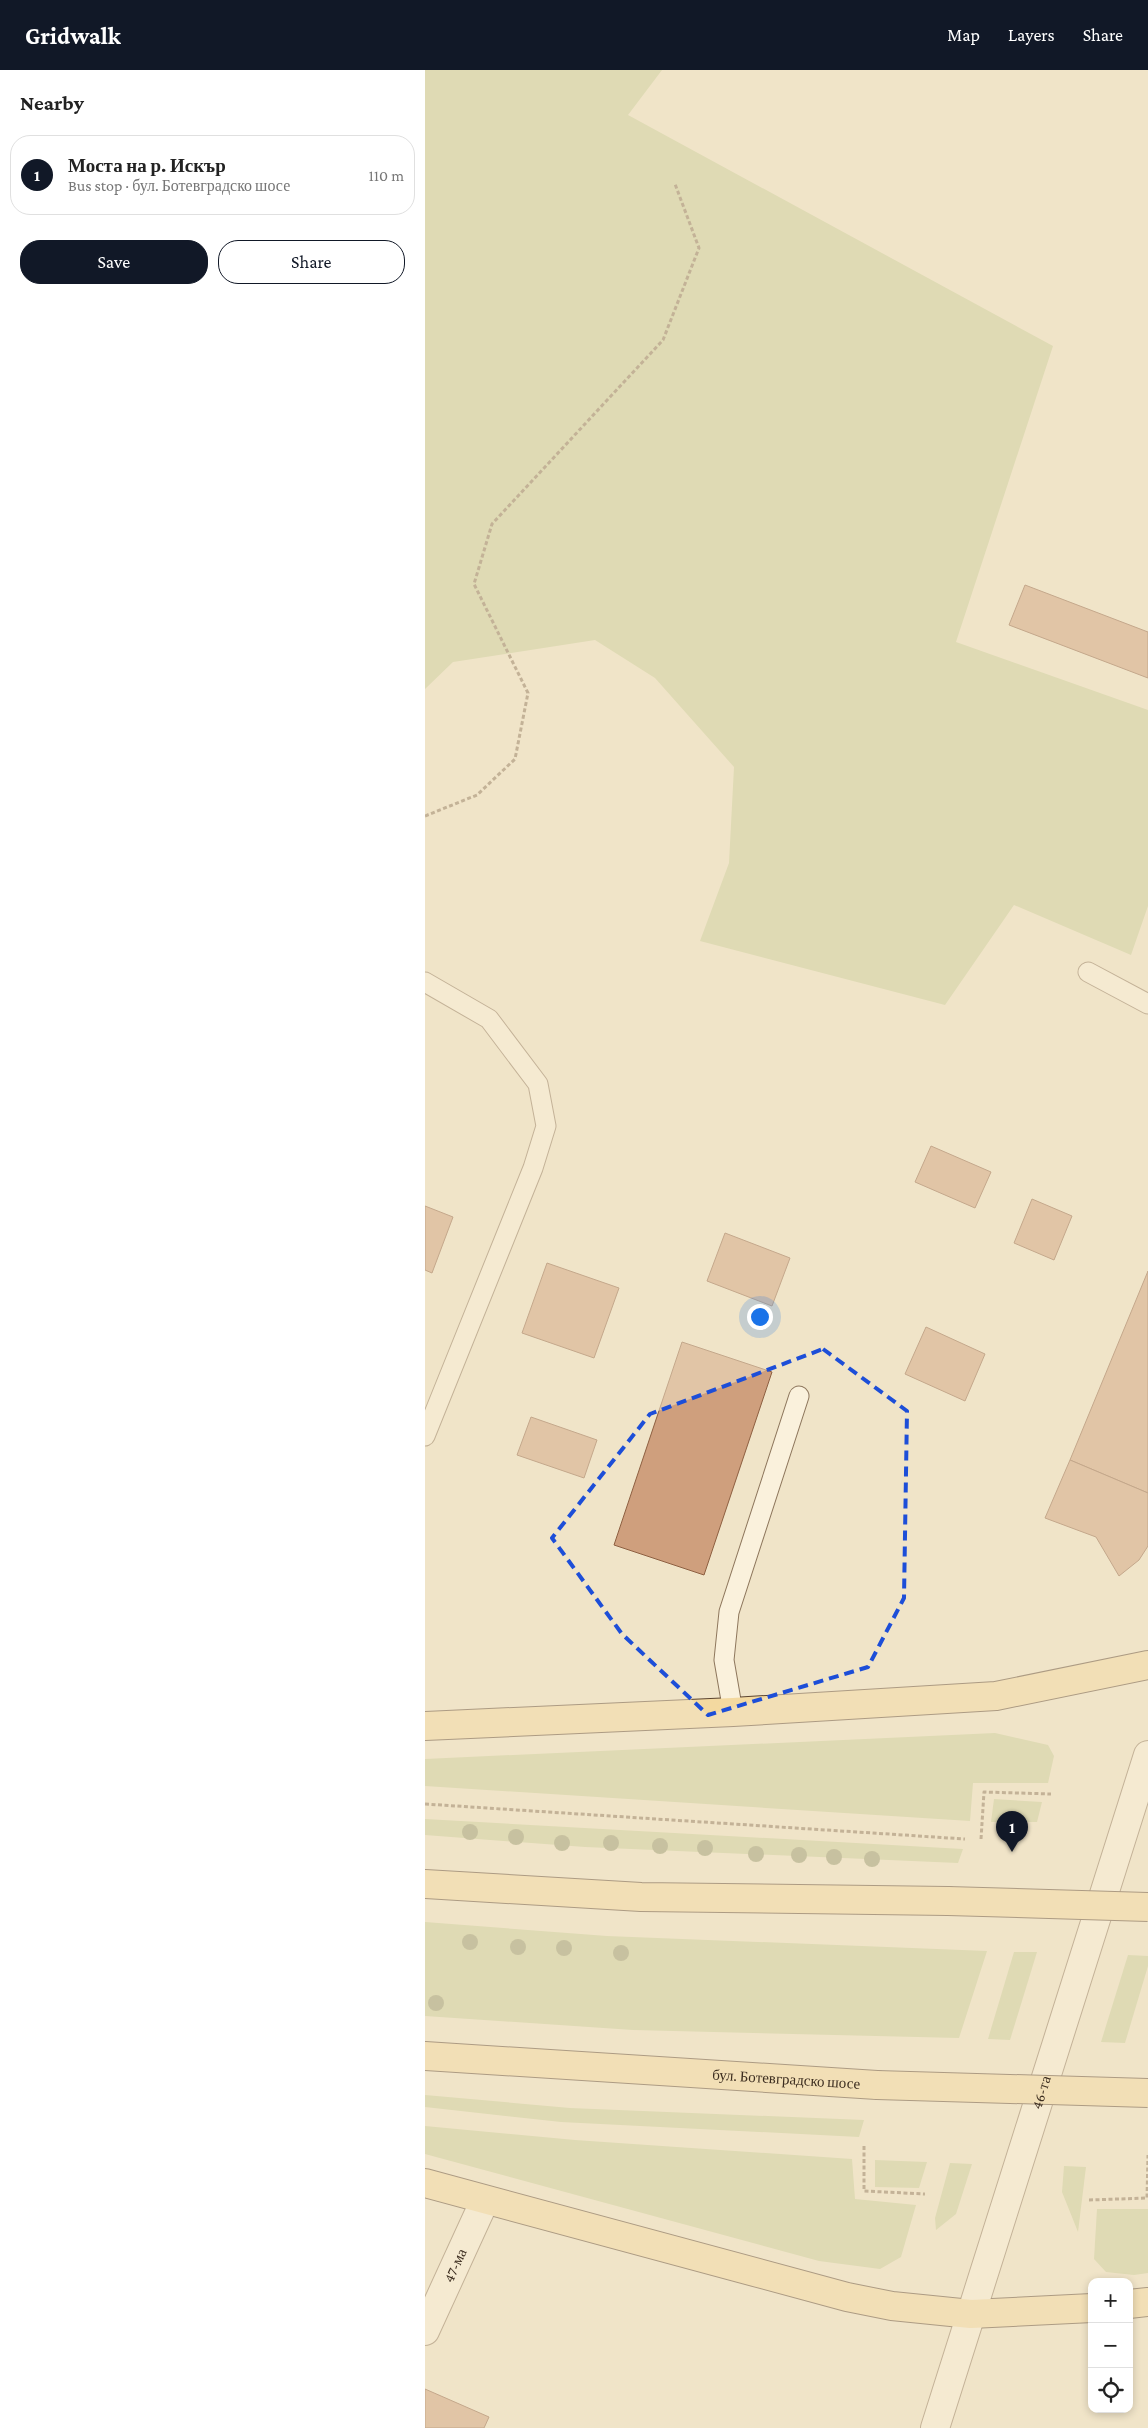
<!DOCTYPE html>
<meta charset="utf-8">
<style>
:root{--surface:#fff;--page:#f6f6f6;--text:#222;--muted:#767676;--line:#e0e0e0;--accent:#111827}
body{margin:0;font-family:"Crimson Pro",serif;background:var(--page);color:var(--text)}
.controls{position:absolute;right:15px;bottom:15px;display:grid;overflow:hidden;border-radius:10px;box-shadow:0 2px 8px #0003}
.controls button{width:45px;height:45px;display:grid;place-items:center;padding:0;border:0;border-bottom:1px solid var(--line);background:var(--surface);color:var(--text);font:25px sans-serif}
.you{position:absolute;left:334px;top:1246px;width:18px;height:18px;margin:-12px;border:4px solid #fff;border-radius:50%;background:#1a73e8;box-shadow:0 0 0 8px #1a73e833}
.badge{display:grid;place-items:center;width:32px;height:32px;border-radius:50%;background:var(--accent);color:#fff;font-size:16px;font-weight:700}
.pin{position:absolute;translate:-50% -41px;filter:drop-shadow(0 1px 2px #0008)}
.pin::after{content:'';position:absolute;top:26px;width:18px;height:15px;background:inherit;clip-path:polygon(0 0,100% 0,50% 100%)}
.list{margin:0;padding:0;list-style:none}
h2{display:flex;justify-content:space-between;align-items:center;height:65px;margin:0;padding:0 20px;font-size:21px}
h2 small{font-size:16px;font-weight:400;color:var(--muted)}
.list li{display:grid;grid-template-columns:32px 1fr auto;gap:15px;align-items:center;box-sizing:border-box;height:80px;margin:0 10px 10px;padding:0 10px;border:1px solid var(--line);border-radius:20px}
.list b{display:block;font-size:19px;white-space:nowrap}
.list p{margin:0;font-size:16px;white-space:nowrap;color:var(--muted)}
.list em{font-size:16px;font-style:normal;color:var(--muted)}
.actions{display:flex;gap:10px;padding:15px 20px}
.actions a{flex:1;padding:11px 0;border:1px solid var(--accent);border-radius:20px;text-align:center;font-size:18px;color:var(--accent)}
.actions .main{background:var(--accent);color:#fff}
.icon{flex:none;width:28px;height:28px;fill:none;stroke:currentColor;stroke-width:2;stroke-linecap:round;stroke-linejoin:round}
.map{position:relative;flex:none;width:723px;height:2358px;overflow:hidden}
header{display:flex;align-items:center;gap:30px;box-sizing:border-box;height:70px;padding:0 25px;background:var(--accent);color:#fff}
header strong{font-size:24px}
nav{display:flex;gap:28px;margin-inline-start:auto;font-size:18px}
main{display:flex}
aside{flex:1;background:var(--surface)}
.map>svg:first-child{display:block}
.green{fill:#c9cf9b}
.building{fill:#cf9f7d;stroke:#8d5f41}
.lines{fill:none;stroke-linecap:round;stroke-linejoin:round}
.service-casing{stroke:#8d765c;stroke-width:21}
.minor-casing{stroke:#8d765c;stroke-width:30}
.tertiary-casing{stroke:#8d765c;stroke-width:30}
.primary-casing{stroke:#5b4430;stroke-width:30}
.path{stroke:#8d765c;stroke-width:3;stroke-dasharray:4 2.5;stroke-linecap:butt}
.service{stroke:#faf1dc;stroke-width:19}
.minor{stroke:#faf1dc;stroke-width:28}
.tertiary{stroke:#faf1dc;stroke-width:28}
.primary{stroke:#f3d9a0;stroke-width:28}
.primary-bridge-casing{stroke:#5b4430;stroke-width:30;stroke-linecap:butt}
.primary-bridge{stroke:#f3d9a0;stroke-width:28}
.tree{fill:#96986f}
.marked{fill:none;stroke:#1d4ed8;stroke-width:4;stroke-dasharray:10 6;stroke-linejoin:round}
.labels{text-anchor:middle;stroke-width:4.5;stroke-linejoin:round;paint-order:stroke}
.street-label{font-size:15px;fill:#3d2e20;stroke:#f7eed8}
</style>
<header>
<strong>Gridwalk</strong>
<nav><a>Map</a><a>Layers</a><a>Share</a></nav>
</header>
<main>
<aside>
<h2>Nearby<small></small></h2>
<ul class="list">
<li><span class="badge">1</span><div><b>Моста на р. Искър</b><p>Bus stop · бул. Ботевградско шосе</p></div><em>110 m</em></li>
</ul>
<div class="actions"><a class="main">Save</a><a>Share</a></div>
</aside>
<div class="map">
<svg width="723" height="2358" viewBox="0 0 723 2358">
<rect width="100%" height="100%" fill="#f0e4c8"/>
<g class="green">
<path d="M 0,0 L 237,0 L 203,45 L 628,276 L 531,572 L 723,640 L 723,836 L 706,885 L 589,835 L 520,935 L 275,871 L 304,793 L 309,697 L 230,608 L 170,570 L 28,592 L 0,619 Z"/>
<path d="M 570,1663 L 623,1675 L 629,1686 L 623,1713 L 548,1713 L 545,1751 L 0,1716 L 0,1689 Z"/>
<path d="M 569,1729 L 617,1732 L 612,1752 L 566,1752 Z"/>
<path d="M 0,1749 L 538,1779 L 533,1793 L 160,1777 L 0,1765 Z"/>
<path d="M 0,1852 L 182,1866 L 562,1881 L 534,1968 L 208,1960 L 0,1946 Z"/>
<path d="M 589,1882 L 612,1882 L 585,1970 L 563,1969 Z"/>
<path d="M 703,1885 L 723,1886 L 723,1896 L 700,1973 L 676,1972 Z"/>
<path d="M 0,2025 L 145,2038 L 439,2050 L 434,2067 L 136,2052 L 0,2037 Z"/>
<path d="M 0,2056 L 150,2070 L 427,2089 L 430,2129 L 491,2135 L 476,2187 L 455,2199 L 394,2191 L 0,2084 Z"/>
<path d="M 450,2090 L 502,2092 L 494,2118 L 450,2117 Z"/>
<path d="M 525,2093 L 547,2094 L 531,2144 L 511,2160 L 510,2148 Z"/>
<path d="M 639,2096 L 661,2097 L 653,2162 L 637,2122 Z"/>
<path d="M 672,2139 L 723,2139 L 723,2203 L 709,2205 L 681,2202 L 669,2189 Z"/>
</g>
<g class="building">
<path d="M 600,515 L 723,562 L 723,608 L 584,555 Z"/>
<path d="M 506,1076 L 566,1102 L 550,1138 L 490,1112 Z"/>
<path d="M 607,1129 L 647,1146 L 629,1190 L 589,1173 Z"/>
<path d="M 0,1136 L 28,1147 L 7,1203 L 0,1200 Z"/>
<path d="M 300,1163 L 365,1188 L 347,1236 L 282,1211 Z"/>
<path d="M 122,1193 L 194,1218 L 169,1288 L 97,1263 Z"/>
<path d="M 723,1201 L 723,1423 L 645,1390 Z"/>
<path d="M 501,1257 L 560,1284 L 540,1331 L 480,1304 Z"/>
<path d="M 257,1272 L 347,1302 L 279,1505 L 189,1475 Z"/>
<path d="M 106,1347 L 172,1370 L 159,1408 L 92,1385 Z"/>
<path d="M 645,1390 L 723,1423 L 723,1476 L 714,1490 L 694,1506 L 671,1467 L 620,1448 Z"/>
<path d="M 0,2319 L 64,2347 L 59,2358 L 0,2358 Z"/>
</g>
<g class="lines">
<defs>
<g id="service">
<path d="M 663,902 L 723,934"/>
<path d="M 0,912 L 64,949 L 113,1014 L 121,1056 L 108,1098 L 0,1366"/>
<path d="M 308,1642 L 299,1590 L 304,1542 L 374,1326"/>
</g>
<g id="minor">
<path id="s1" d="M 0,2261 L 60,2130"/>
</g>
<g id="tertiary">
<path id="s2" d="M 510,2358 L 723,1685"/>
</g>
<g id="primary">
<path d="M 0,1656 L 308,1642 L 571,1626 L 723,1595"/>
<path d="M 0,1814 L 216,1827 L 523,1831"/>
<path id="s3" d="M 0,1986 L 452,2015"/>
<path d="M 0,2113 L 422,2227 L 467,2236 L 546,2244 L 667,2238"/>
<path d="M 704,2234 L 723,2232"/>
</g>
</defs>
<use href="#service" class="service-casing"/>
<use href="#minor" class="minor-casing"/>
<use href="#tertiary" class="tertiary-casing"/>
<use href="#primary" class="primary-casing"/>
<g class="path">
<path d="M 0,746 L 52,725 L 90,689 L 103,623 L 49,514 L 67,454 L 238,270 L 274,178 L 250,114"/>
<path d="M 0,1734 L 540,1769"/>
<path d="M 556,1769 L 559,1722 L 626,1724"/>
<path d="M 439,2076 L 439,2121 L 500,2124"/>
<path d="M 664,2130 L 722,2128 L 723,2085"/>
</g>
<use href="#service" class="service"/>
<use href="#minor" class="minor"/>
<use href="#tertiary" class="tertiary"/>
<use href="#primary" class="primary"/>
<defs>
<g id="primary-bridge">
<path d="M 523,1831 L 723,1837"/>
<path d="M 452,2015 L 723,2023"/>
</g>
</defs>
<use href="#primary-bridge" class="primary-bridge-casing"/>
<use href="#primary-bridge" class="primary-bridge"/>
</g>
<g class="tree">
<circle cx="45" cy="1762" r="8"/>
<circle cx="91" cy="1767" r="8"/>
<circle cx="137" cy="1773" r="8"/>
<circle cx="186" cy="1773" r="8"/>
<circle cx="235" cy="1776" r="8"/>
<circle cx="280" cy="1778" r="8"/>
<circle cx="331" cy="1784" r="8"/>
<circle cx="374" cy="1785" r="8"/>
<circle cx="409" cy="1787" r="8"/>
<circle cx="447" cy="1789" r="8"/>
<circle cx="45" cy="1872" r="8"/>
<circle cx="93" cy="1877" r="8"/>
<circle cx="139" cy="1878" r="8"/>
<circle cx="196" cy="1883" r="8"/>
<circle cx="11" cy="1933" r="8"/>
</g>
<path d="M0 0H723V2358H0ZM 398,1279 L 482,1341 L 479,1528 L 443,1597 L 283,1645 L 197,1564 L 127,1468 L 225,1344 Z" fill="#f0e4c8" fill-opacity=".55" fill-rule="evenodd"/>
<path class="marked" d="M 398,1279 L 482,1341 L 479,1528 L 443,1597 L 283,1645 L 197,1564 L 127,1468 L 225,1344 Z"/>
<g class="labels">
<g class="street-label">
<text dy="5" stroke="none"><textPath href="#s3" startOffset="362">бул. Ботевградско шосе</textPath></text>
<text dy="5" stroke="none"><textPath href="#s2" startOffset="352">46-та</textPath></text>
<text dy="5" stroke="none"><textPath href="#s1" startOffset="72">47-ма</textPath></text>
</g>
</g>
</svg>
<div class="controls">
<button>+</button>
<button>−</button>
<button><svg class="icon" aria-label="locate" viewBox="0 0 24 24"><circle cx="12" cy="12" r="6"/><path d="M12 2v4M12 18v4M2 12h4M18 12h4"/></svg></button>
</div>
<div class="you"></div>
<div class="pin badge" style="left:587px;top:1782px">1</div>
</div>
</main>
